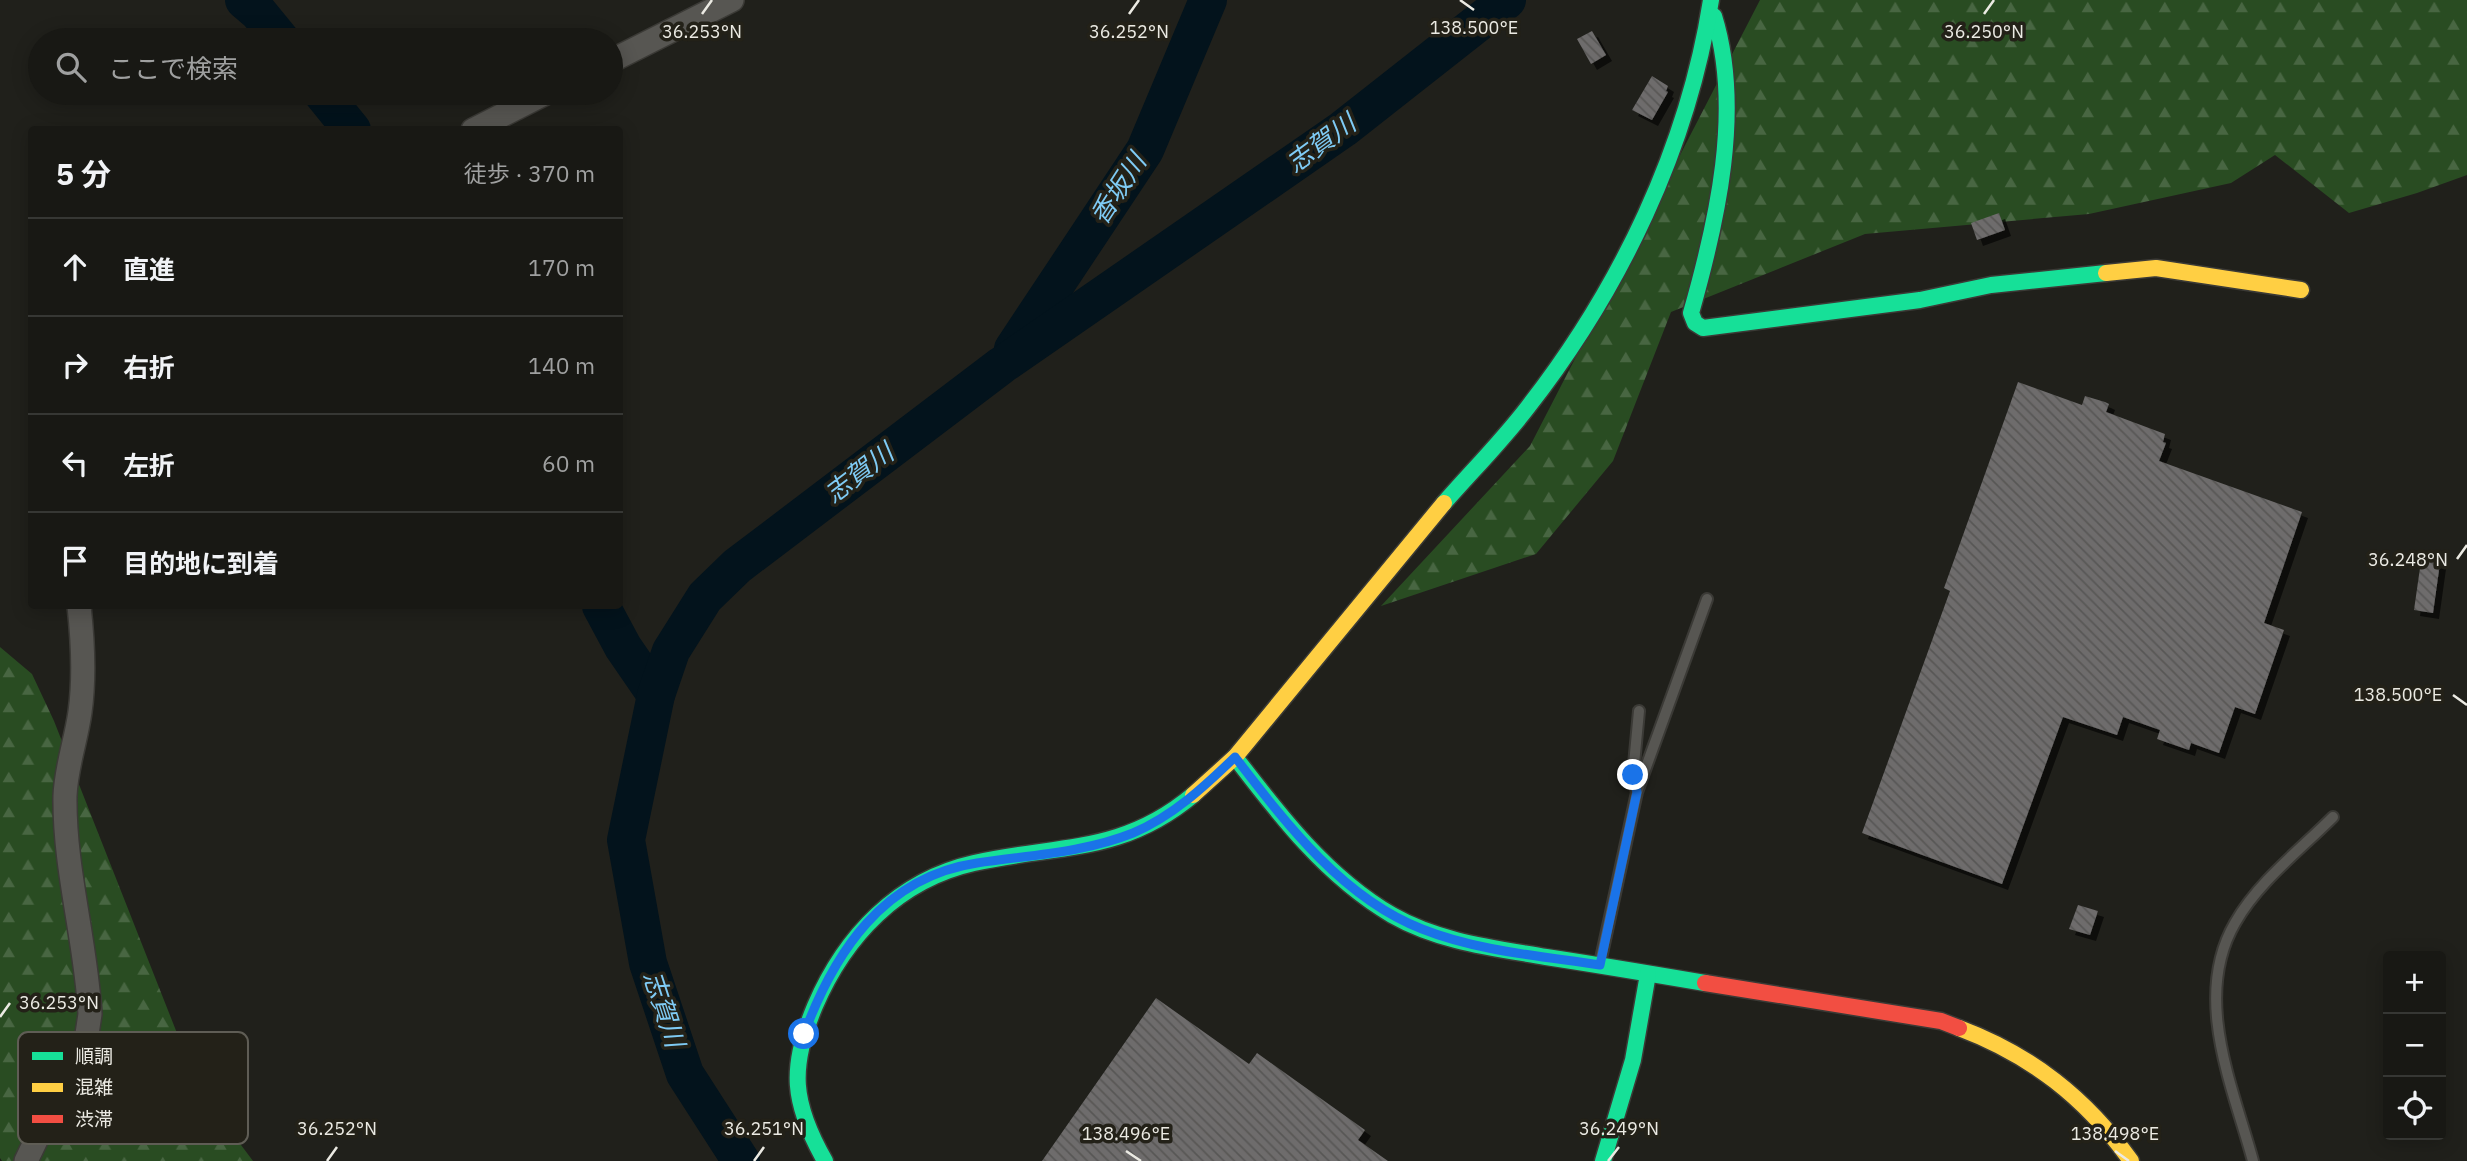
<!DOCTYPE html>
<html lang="ja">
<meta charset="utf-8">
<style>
:root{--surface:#181814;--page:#21211d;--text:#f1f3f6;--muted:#9fa0a0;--line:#363734}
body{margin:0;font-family:"IBM Plex Sans","Noto Sans JP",sans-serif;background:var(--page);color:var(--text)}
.controls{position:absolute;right:21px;bottom:21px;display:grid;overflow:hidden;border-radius:7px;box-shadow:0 4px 18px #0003}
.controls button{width:63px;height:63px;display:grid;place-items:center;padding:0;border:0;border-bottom:2px solid var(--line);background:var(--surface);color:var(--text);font:35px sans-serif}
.stop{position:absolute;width:21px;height:21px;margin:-16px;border:5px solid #1a73e8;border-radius:50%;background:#fff}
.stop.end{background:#1a73e8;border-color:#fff;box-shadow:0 2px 7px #0008}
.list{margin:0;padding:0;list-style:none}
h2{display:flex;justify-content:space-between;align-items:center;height:91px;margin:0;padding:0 28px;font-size:30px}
h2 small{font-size:23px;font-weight:400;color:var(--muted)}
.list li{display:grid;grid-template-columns:46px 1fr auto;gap:21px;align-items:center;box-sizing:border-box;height:98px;padding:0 28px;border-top:2px solid var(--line)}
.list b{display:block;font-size:26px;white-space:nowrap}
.list em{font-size:23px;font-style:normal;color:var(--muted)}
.icon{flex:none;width:38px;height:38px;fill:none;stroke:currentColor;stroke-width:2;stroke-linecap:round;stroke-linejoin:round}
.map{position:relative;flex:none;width:2467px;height:1161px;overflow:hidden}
.search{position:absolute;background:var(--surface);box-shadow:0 4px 18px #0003;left:28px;top:28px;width:595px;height:77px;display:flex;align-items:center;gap:18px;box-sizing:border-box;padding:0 24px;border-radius:38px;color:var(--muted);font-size:26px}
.panel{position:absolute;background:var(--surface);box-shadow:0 4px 18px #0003;left:28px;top:126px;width:595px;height:483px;border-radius:7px}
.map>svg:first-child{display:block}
.forest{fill:url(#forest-firs)}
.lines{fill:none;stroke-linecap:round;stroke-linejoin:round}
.river{stroke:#03131c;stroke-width:38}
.building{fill:url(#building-back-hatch);filter:url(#shadow)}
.lane-casing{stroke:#3b3a36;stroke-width:14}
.street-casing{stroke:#3b3a36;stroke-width:26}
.fast-casing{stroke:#3b3a36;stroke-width:19}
.slow-casing{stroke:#3b3a36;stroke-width:19}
.jam-casing{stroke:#3b3a36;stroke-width:19}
.lane{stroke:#575652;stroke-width:10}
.street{stroke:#575652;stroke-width:23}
.fast{stroke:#16e098;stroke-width:16}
.slow{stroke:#ffcf43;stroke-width:16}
.jam{stroke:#f24e42;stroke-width:16}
.route{stroke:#1a73e8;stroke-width:9}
.ticks{fill:none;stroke:#ebeae3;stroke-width:2.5}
.labels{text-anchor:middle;stroke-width:7;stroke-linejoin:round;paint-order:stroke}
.water-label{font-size:26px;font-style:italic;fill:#7fcbf5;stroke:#232118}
.key{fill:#232118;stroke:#5f5d55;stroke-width:2}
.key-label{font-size:19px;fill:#ebeae3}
.ticks-label{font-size:18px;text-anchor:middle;fill:#ebeae3;stroke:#232118;stroke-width:7;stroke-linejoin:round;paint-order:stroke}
</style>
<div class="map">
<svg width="2467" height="1161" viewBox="0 0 2467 1161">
<defs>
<pattern id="forest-firs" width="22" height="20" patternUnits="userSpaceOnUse" patternTransform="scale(1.75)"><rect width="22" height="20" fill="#294c22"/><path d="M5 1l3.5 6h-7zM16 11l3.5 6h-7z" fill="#486642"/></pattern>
<pattern id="building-back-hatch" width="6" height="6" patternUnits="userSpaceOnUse" patternTransform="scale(1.75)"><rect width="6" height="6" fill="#6e6c6c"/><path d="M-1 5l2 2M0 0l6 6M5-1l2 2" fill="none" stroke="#585756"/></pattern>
<filter id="shadow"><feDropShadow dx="6" dy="6" stdDeviation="0" flood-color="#0009"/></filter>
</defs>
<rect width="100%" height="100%" fill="#20201b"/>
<g class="forest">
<path d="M 1760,0 L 2467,0 L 2467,175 L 2417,193 L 2349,213 L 2275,155 L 2231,183 L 2089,214 L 1865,234 L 1671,312 L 1613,461 L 1536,554 L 1381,606 L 1530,446 Z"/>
<path d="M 0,647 L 32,674 L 54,721 L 199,1089 L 253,1161 L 2,1161 L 0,1158 Z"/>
</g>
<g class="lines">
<g class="river">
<path d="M 244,0 L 258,12 L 281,40"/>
<path d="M 322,93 L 352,130"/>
<path d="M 1013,349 L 1145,150 L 1208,0"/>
<path d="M 601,606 L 623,647 L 656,695"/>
<path d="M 741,1161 L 685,1074 L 648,963 L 626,840 L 656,695 L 671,651 L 705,597 L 737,566 L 1002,365 L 1343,129 L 1507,0"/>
</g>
</g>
<g class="building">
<path d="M 1592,31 L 1606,55 L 1591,64 L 1577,39 Z"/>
<path d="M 1652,76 L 1668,86 L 1666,91 L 1668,92 L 1652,120 L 1632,110 Z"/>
<path d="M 1999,213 L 2005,230 L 1977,240 L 1971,223 Z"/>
<path d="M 2018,382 L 2082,405 L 2085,396 L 2105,402 L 2109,404 L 2106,412 L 2165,434 L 2163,442 L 2166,443 L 2159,461 L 2302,512 L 2264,623 L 2284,630 L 2255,714 L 2235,707 L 2219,753 L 2191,743 L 2189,750 L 2157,739 L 2160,730 L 2123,717 L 2117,735 L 2063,717 L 2002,884 L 1862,833 L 1950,591 L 1944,588 Z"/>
<path d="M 2421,561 L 2440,563 L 2433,613 L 2414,610 Z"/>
<path d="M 2078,905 L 2098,911 L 2090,935 L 2069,929 Z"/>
<path d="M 1156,998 L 1249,1064 L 1257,1053 L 1365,1130 L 1358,1140 L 1388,1161 L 1042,1161 Z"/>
</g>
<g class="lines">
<defs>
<g id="lane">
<path d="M 1636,789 L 1633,775 L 1639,711"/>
<path d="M 1600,963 L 1637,792 L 1707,599"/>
<path d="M 2253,1161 C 2233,1087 2192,997 2235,923 C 2258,882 2300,850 2333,817"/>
</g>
<g id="street">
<path d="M 611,61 L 732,0"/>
<path d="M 473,130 L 546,93"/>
<path d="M 26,1161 L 87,1034 L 90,1014 C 86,941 64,869 65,796 C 66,767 76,741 80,712 C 85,676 83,642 79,606"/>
</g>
<g id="fast">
<path d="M 1714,16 C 1743,109 1717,222 1691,313 L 1695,323 L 1703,328 L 1920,300 L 1991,285 L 2106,273"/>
<path d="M 1444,503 C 1472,471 1502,441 1528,407 C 1620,289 1688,148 1711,0"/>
<path d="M 1235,757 C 1280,816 1327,877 1392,915 C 1439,942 1494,948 1546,957 C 1599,965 1652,974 1705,983"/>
<path d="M 825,1161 C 792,1103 789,1068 815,1006 C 845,936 898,880 974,863 C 1058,844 1121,855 1193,795"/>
<path d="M 1603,1161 L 1633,1060 L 1648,974"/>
</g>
<g id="slow">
<path d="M 2106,273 L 2156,268 L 2301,290"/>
<path d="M 1193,795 L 1235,757 L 1444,503"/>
<path d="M 1959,1028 C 2031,1055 2086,1098 2131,1161"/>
</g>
<path id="jam" d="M 1705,983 L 1941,1021 L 1959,1028"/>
</defs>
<use href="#lane" class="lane-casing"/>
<use href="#street" class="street-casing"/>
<use href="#fast" class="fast-casing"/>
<use href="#slow" class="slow-casing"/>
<use href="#jam" class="jam-casing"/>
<use href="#lane" class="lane"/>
<use href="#street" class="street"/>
<use href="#fast" class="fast"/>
<use href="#slow" class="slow"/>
<use href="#jam" class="jam"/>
</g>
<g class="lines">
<path class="route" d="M 804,1034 C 834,953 883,877 977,863 C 1030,855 1083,853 1133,833 C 1173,816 1205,786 1235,757 C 1285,822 1342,898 1422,929 C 1477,951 1541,956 1600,965 L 1637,792 L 1633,775"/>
</g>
<path class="ticks" d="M 1460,0 L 1474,10M 702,14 L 712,0M 1129,14 L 1139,0M 1984,14 L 1994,0M 2457,559 L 2467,545M 2453,695 L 2467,705M 0,1017 L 10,1003M 1126,1151 L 1141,1161M 2115,1151 L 2129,1161M 327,1161 L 337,1147M 754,1161 L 764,1147M 1608,1161 L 1619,1147"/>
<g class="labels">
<g class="water-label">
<text transform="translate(1321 143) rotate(-36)" y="9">志賀川</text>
<text transform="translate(1118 189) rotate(-57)" y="9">香坂川</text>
<text transform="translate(859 473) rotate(-37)" y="9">志賀川</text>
<text transform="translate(664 1009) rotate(72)" y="9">志賀川</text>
</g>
</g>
<rect x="18" y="1032" width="230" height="112" rx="10" class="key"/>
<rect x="32" y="1052" width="31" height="8" fill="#16e098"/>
<rect x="32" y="1083" width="31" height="9" fill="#ffcf43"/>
<rect x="32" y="1115" width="31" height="8" fill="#f24e42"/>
<g class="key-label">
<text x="75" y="1063">順調</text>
<text x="75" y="1094">混雑</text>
<text x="75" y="1126">渋滞</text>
</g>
<g class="ticks-label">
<text x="1474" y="34">138.500°E</text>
<text x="702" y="38">36.253°N</text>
<text x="1129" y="38">36.252°N</text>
<text x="1984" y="38">36.250°N</text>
<text x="2408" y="566">36.248°N</text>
<text x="2398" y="701">138.500°E</text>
<text x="59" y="1009">36.253°N</text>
<text x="337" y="1135">36.252°N</text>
<text x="764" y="1135">36.251°N</text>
<text x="1619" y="1135">36.249°N</text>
<text x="1126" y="1140">138.496°E</text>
<text x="2115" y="1140">138.498°E</text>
</g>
</svg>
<div class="controls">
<button>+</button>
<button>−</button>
<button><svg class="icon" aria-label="locate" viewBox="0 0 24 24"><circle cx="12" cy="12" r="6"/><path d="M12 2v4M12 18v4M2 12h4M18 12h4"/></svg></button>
</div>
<div class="stop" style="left:804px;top:1034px"></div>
<div class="stop end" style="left:1633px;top:775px"></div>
<div class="search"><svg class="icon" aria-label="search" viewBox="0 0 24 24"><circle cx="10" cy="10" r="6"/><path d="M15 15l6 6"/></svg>ここで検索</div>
<section class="panel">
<h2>5 分<small>徒歩 · 370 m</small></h2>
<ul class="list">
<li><svg class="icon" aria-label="ahead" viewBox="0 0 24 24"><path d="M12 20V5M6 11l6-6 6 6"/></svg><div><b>直進</b></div><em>170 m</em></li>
<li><svg class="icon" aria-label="right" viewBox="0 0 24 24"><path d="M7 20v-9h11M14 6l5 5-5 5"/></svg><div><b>右折</b></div><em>140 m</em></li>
<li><svg class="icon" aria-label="left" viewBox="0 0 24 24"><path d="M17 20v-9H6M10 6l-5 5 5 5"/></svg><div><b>左折</b></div><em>60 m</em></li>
<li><svg class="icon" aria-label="arrive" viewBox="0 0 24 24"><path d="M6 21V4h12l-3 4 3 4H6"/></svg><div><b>目的地に到着</b></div></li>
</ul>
</section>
</div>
